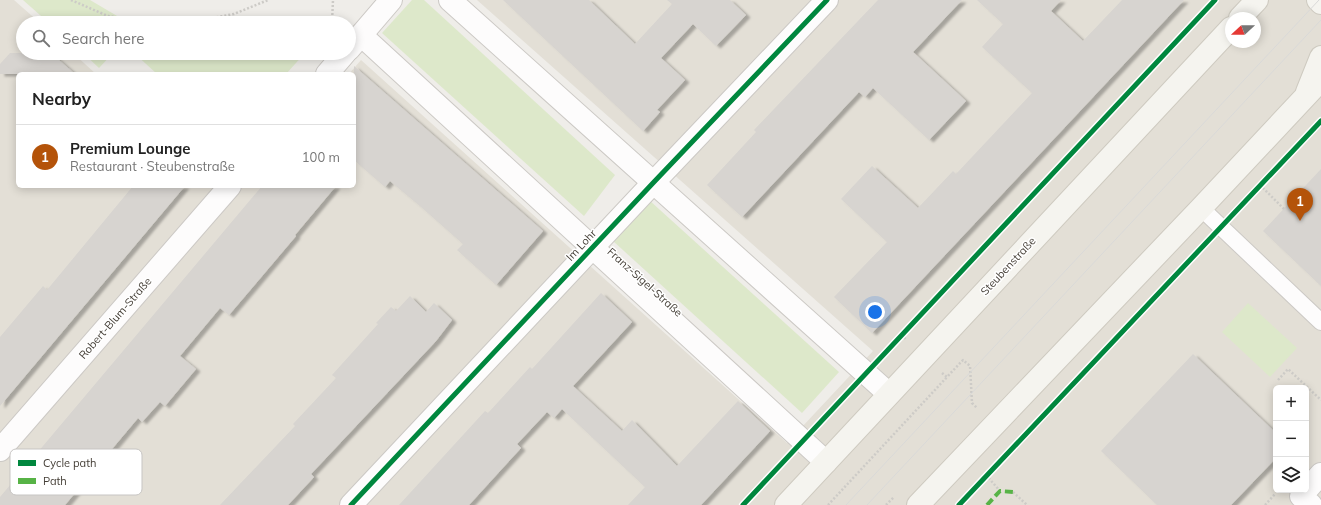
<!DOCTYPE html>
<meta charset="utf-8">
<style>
:root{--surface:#fff;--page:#f2f2f2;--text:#222;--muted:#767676;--line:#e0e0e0;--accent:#b45309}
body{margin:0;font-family:Mulish,sans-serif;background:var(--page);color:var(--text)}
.controls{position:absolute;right:12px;bottom:12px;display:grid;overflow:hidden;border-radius:6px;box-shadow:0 2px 10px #0003}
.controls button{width:36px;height:36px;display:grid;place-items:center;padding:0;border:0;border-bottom:1px solid var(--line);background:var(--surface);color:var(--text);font:20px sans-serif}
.compass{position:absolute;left:1225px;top:12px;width:36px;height:36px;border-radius:50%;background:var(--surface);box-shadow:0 2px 10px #0003;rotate:249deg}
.you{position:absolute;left:875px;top:312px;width:14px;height:14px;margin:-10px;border:3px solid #fff;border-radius:50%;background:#1a73e8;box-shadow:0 0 0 6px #1a73e833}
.badge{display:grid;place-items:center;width:26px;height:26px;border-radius:50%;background:var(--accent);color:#fff;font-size:13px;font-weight:700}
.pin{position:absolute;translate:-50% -33px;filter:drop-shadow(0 1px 2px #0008)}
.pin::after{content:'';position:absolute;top:21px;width:14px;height:12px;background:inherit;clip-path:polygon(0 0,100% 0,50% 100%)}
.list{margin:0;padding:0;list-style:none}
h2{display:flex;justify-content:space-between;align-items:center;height:52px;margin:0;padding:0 16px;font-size:17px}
h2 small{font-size:13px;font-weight:400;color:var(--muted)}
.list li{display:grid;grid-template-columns:26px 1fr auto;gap:12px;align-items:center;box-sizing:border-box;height:64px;padding:0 16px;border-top:1px solid var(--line)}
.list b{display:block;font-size:15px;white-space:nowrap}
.list p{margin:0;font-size:13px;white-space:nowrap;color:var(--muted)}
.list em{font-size:13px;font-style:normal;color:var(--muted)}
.icon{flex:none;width:22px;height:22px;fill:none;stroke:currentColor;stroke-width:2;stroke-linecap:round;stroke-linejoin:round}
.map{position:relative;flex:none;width:1321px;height:505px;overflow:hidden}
.search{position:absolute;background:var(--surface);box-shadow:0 2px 10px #0003;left:16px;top:16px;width:340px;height:44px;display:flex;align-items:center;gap:10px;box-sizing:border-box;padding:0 14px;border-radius:22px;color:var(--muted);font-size:15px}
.panel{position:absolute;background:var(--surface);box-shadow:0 2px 10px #0003;left:16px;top:72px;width:340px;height:116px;border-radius:6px}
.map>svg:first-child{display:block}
.residential{fill:#e3dfd6;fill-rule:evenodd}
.green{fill:#dde8ca}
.building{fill:#d7d4d0;filter:url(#shadow)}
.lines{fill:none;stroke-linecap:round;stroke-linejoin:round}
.lane-casing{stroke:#ccc9c5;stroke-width:18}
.street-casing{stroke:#ccc9c5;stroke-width:24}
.secondary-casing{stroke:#cecac0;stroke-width:24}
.path{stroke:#cdcbc7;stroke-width:2.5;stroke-dasharray:2 2;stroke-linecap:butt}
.lane{stroke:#fdfcfc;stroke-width:16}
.street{stroke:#fdfcfc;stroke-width:22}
.secondary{stroke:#f5f4ef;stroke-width:22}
.tram{stroke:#d9d9d8;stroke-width:1}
.quiet{stroke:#57b346;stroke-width:4;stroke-dasharray:8 4;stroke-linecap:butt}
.cycleway-casing{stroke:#fff;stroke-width:8}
.cycleway{stroke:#00873e;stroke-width:5}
.labels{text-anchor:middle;stroke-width:3;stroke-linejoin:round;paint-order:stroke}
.street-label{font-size:11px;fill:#443e36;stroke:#fff}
.key{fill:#fff;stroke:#c7c5c3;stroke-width:1}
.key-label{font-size:11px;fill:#443e36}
</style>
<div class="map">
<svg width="1321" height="505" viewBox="0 0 1321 505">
<defs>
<filter id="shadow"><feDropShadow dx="4.5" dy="2.5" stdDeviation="1" flood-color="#0004"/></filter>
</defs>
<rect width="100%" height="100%" fill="#efede9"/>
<path class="residential" d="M 0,0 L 14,0 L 40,23 L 23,23 L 23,53 L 73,53 L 96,74 L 18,74 L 18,186 L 354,186 L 354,74 L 349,74 L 361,60 L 787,443 L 873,351 L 477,0 L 1321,0 L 1321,505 L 0,505 ZM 1231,18 L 1255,18 L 1255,42 L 1231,42 ZM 1276,388 L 1306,388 L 1306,490 L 1276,490 Z"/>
<g class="green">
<path d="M 23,0 L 90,0 L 129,23 L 49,23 Z"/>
<path d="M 412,0 L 424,0 L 615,175 L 584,216 L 382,33 Z"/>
<path d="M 83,53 L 113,53 L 99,68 Z"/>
<path d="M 134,53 L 305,53 L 286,74 L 157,74 Z"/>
<path d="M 649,200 L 839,372 L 802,413 L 613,241 Z"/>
<path d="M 1248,303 L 1297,348 L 1270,377 L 1222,332 Z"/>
</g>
<g class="building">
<path d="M 503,0 L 589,0 L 635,44 L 672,4 L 667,0 L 730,0 L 746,15 L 716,46 L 693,24 L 661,58 L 685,80 L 657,110 L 660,112 L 643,131 Z"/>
<path d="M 878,0 L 962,0 L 913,52 L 966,101 L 929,140 L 873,88 L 865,97 L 859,92 L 742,217 L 707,185 L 756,132 L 754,130 Z"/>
<path d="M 977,0 L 1061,0 L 1051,11 L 1083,41 L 1122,0 L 1184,0 L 872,333 L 834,297 L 887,242 L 841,199 L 872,166 L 918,208 L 953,171 L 956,174 L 1032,93 L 982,47 L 1003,24 Z"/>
<path d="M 10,53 L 51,53 L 75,74 L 0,74 L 0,64 Z"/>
<path d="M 354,66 L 543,231 L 496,285 L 457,250 L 463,244 L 420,206 L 390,181 L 385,187 L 354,160 Z"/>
<path d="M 1321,169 L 1321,286 L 1263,231 Z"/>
<path d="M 133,186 L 185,186 L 0,406 L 0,337 L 43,286 L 47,290 Z"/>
<path d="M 262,186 L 336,186 L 295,235 L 296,236 L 229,315 L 220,308 L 180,356 L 196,369 L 165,406 L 160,402 L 142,422 L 138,418 L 65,505 L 0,505 L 0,497 Z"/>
<path d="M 601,293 L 632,322 L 573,386 L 622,431 L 632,420 L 677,466 L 738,401 L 770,431 L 701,505 L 628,505 L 645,487 L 562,409 L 554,418 L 547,412 L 517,444 L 521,448 L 469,505 L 399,505 L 485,411 L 488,413 L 530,367 L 532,369 Z"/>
<path d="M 410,296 L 426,312 L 434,303 L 452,320 L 436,341 L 311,474 L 314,477 L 288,505 L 220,505 L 295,426 L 293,424 L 336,378 L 332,375 L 378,324 L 376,323 L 391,307 L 396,311 Z"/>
<path d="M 1193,354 L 1276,433 L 1276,458 L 1231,505 L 1157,505 L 1101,451 Z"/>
</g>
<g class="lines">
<defs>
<path id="lane" d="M 1201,208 L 1321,322"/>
<g id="street">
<path d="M 450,0 L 889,394"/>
<path d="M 361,35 L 826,462"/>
<path d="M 349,49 L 391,0"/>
<path d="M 327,74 L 345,53"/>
<path d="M 0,450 L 230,186"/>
<path d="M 351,505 L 653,183 L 827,0"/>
<path d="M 1311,505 L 1301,496 L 1321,474"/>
</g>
<g id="secondary">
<path d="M 1318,0 L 1321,3"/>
<path d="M 1240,18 L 1257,0"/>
<path d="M 1307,92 L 1321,57"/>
<path d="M 786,505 L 1231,28"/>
<path d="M 918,505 L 1201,208 L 1321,80"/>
</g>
</defs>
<use href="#lane" class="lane-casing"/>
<use href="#street" class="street-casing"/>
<use href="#secondary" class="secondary-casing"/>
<g class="path">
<path d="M 71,0 L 108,16 L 151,23"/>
<path d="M 185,23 L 234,14 L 268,0"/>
<path d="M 332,23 L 333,0"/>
<path d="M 1260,185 L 1284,209"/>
<path d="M 901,335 L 907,340"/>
<path d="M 942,373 L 947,377 L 963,360 L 970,366 L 972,403 L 977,408"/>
<path d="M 1278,380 L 1288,369 L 1321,400"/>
<path d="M 986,475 L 1000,491"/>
<path d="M 1013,492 L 1027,505"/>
<path d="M 828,505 L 947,377"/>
<path d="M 886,505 L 894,497"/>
<path d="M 1265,505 L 1275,494"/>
</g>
<use href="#lane" class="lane"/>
<use href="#street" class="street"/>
<use href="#secondary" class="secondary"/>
<g class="tram">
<path d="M 846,505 L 1319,0"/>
<path d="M 867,505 L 1321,20"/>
</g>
<path class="quiet" d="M 987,505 L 1000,491 L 1013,492"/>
<defs>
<g id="cycleway">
<path d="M 351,505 L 653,183 L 827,0"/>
<path d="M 743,505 L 1215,0"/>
<path d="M 959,505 L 1321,121"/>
</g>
</defs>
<use href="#cycleway" class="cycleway-casing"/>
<use href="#cycleway" class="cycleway"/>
</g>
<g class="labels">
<g class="street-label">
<text transform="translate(581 245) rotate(-47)" y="4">Im Lohr</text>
<text transform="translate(1008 266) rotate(-47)" y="4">Steubenstraße</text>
<text transform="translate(645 282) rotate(42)" y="4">Franz-Sigel-Straße</text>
<text transform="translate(115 318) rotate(-49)" y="4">Robert-Blum-Straße</text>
</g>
</g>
<rect x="10" y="449" width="132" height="46" rx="6" class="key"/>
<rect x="18" y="460" width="18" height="6" fill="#00873e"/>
<rect x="18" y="478" width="18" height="6" fill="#57b346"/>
<g class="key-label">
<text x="43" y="467">Cycle path</text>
<text x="43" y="485">Path</text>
</g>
</svg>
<div class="controls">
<button>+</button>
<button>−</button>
<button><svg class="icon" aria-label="layers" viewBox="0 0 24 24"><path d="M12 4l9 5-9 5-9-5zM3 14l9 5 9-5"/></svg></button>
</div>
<svg class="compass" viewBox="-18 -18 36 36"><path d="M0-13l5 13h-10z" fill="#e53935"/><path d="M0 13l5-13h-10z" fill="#767676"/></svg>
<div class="you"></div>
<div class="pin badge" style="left:1300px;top:221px">1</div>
<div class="search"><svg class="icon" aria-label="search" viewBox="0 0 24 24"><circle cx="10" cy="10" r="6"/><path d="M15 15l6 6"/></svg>Search here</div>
<section class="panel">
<h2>Nearby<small></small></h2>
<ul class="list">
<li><span class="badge">1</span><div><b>Premium Lounge</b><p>Restaurant · Steubenstraße</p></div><em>100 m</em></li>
</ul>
</section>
</div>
